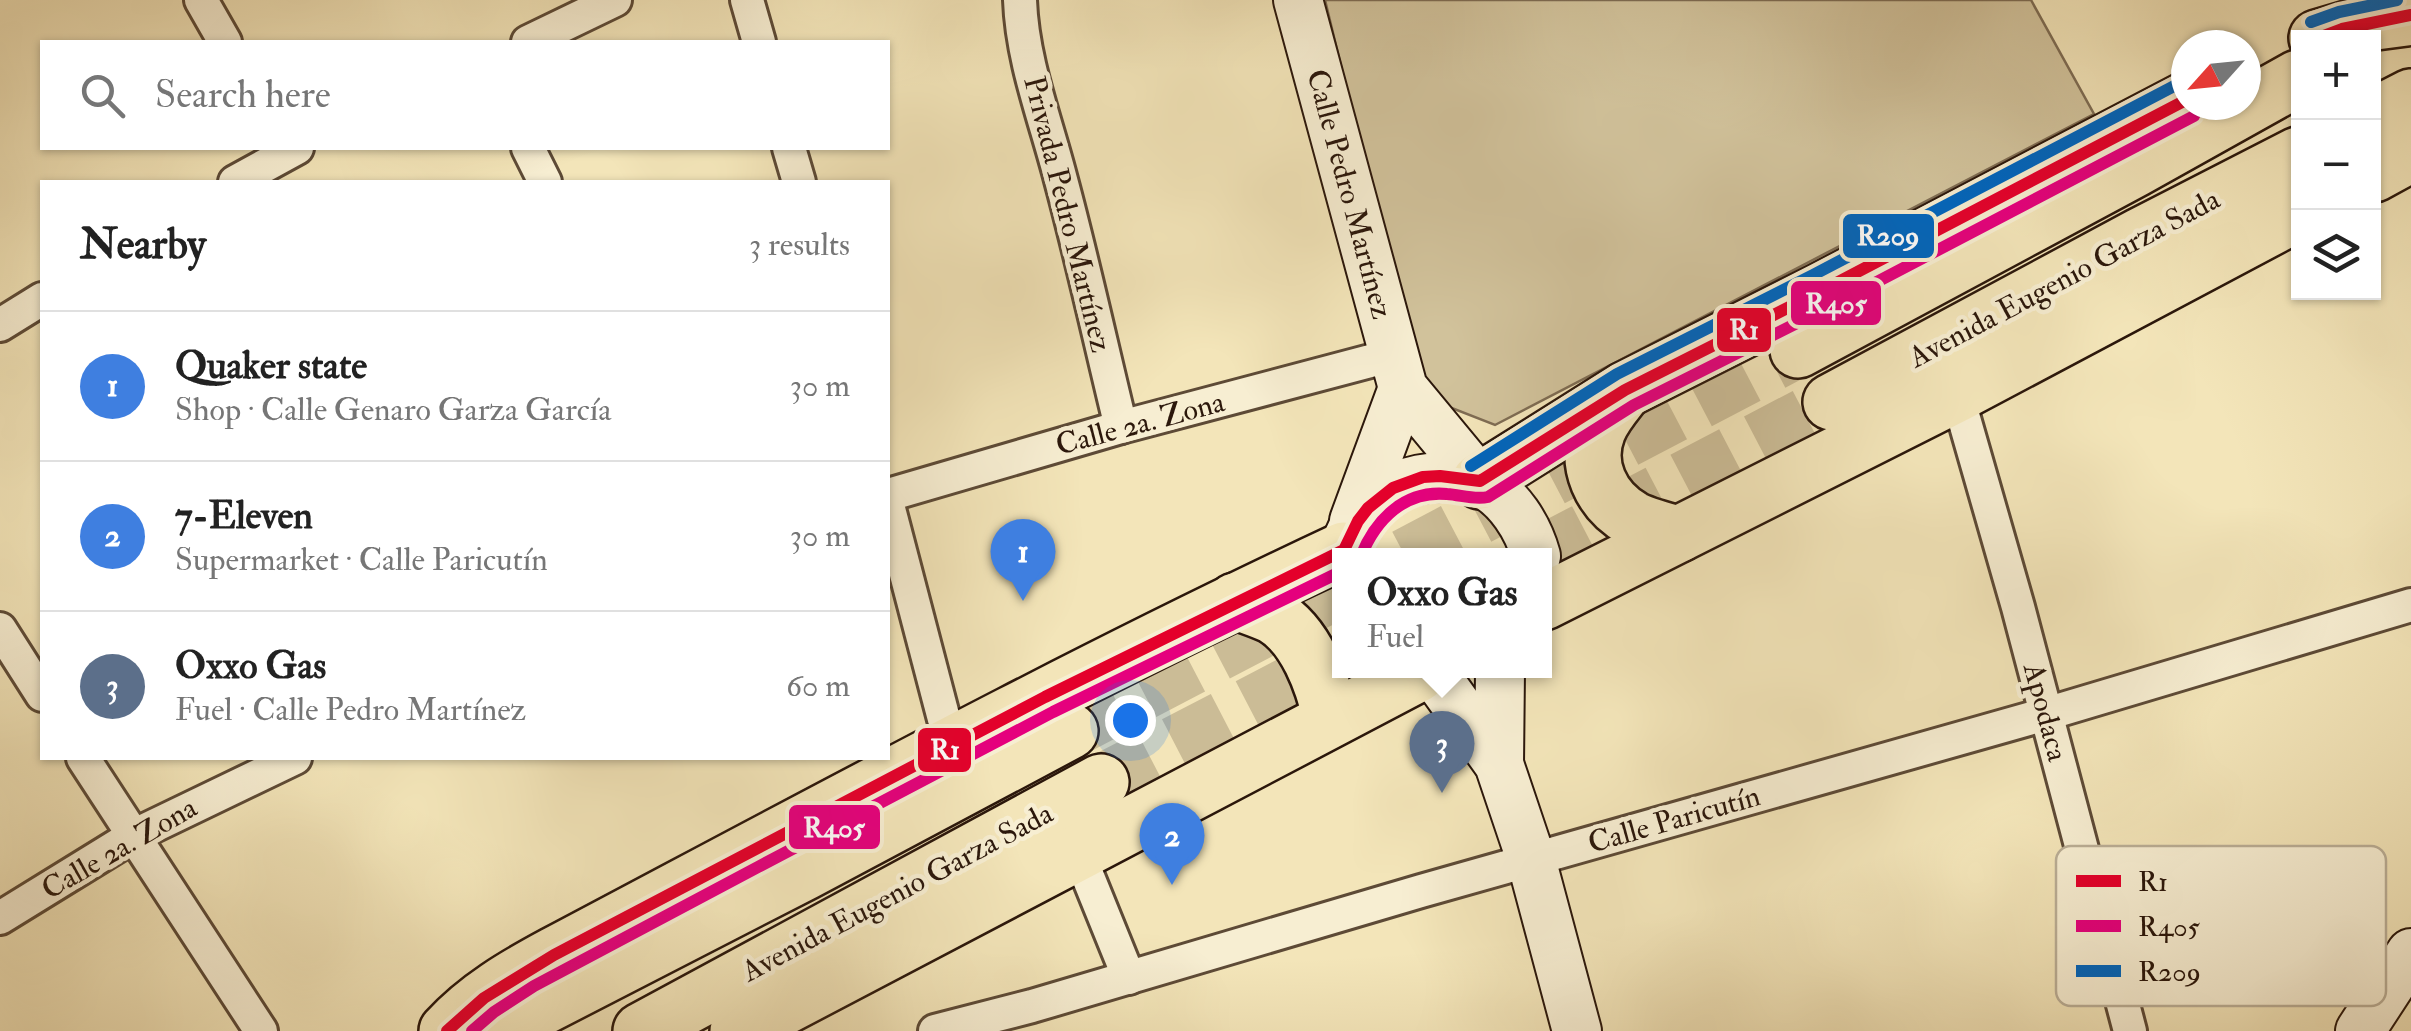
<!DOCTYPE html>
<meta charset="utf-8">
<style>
:root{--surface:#fff;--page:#f2f2f2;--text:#222;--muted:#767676;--line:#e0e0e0;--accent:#db2777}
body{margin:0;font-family:"IM FELL Double Pica",serif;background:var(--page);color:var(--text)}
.controls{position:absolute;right:30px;top:30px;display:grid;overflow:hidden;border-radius:0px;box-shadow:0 2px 8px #0004}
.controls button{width:90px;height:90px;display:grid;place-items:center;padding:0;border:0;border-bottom:2px solid var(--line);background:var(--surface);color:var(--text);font:50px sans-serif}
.compass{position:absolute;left:2171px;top:30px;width:90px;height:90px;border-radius:50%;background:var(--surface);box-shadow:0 2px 8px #0004;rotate:243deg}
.you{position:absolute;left:1130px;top:720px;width:35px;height:35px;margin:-25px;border:8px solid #fff;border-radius:50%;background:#1a73e8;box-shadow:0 0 0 15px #1a73e833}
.badge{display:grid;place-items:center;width:65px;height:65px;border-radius:50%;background:var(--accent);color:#fff;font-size:32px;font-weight:700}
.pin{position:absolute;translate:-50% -82px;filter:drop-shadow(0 2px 5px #0008)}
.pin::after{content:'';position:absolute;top:52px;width:35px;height:30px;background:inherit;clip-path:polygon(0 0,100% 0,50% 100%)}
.popup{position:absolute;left:1332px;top:548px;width:220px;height:130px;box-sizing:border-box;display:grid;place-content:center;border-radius:0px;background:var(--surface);filter:drop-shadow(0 2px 8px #0005);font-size:32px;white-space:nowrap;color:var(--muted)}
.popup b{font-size:38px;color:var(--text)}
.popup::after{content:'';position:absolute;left:50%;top:100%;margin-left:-20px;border:20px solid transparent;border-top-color:var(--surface)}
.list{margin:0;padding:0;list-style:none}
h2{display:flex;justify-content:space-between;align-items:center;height:130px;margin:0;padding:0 40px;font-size:42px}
h2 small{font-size:32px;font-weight:400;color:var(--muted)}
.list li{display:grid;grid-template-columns:65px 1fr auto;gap:30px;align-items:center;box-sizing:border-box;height:150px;padding:0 40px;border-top:2px solid var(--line)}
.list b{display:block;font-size:38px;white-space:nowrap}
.list p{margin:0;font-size:32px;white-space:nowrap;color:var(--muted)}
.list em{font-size:32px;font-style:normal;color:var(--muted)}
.icon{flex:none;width:55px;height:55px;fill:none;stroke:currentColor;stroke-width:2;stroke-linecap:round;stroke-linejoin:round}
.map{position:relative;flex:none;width:2411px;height:1031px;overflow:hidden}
.search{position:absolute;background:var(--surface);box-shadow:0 2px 8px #0004;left:40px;top:40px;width:850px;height:110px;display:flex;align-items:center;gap:25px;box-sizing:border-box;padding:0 35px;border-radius:0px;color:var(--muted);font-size:38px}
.panel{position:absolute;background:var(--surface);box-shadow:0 2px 8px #0004;left:40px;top:180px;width:850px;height:580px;border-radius:0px}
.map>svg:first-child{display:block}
.green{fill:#d1c29b;stroke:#7e6c53;stroke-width:2.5}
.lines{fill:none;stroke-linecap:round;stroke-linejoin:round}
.highway-tunnel{stroke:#cbbc96;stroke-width:55;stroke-dasharray:55 28;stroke-linecap:butt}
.street-casing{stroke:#5d4a36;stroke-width:38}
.secondary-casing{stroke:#2b170b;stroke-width:52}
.highway-casing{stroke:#2b170b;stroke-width:60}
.street{stroke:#f7eed2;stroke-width:32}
.secondary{stroke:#f7eed2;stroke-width:48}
.highway{stroke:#f3e5b9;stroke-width:55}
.bus-1-casing{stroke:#f7eed2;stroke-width:20}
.bus-2-casing{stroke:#f7eed2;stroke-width:20}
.bus-3-casing{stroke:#f7eed2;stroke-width:20}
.bus-1{stroke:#e4002b;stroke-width:12}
.bus-2{stroke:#e5007d;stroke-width:12}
.bus-3{stroke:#0065bd;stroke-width:12}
.labels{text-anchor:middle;stroke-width:9;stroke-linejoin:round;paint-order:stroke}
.street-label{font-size:30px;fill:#2b170b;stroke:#f7eed2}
.key{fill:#f7eed2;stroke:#baae96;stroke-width:2.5}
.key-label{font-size:28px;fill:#2b170b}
.line-badge{stroke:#f7eed2;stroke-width:4}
.badge-label{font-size:28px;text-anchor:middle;font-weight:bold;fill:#fff}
</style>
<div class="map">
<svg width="2411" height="1031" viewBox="0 0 2411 1031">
<rect width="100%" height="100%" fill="#f3e5b9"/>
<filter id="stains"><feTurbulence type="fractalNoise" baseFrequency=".002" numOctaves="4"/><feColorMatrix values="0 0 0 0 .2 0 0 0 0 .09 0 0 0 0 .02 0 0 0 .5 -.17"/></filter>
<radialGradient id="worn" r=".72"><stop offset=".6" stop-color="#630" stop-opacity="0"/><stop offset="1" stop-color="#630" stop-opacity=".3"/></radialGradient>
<path class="green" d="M 1325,0 L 2031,0 L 2094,114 L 1495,425 L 1421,396 Z"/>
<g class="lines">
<g class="highway-tunnel">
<path d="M 1405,556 L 1798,350"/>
<path d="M 1536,556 L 1831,402"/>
<path d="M 1070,731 L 1340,590"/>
<path d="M 1101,782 L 1340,658"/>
</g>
<defs>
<g id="street">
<path d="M 201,0 L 225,42"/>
<path d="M 747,0 L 759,42"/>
<path d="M 1020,0 C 1022,61 1046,121 1061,180 C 1083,262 1101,345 1121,427"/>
<path d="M 528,42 L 615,0"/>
<path d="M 528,148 L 545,182"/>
<path d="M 789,148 L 799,182"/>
<path d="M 235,182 L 297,148"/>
<path d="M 0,325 L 42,299"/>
<path d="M 1957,394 L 2018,607 L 2130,1031"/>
<path d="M 888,495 L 1121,427 L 1393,355"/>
<path d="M 888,505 L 951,746"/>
<path d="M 0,629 L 42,695"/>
<path d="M 83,758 L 261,1031"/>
<path d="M 1078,852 L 1129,978"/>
<path d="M 0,918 L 133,836 L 295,758"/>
<path d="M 935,1031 L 1032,1006 L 1421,891 L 2046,714 L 2411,605"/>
</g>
<g id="secondary">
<path d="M 1298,0 L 1403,388 L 1480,481"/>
<path d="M 1354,521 L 1403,388"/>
<path d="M 1343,556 C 1354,500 1405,471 1459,478 C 1466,479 1476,480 1482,483 C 1509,497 1528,527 1536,556"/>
<path d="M 1435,675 L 1499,764 L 1531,859 L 1577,1031"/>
<path d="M 1499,764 L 1500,670"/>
<path d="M 2360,1031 L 2411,953"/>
</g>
<g id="highway">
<path d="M 2317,38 L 2368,23 L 2406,18"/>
<path d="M 2374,116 L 2411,97"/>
<path d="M 2374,174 L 2411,154"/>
<path d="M 1798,350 L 2135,169 L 2298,78"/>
<path d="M 1625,390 C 1615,403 1604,415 1598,430 C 1584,465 1601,501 1633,519 C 1647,526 1663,530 1679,534"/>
<path d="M 1831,402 L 2140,236 L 2298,155"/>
<path d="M 1480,481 L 1625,390 L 1821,291 L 2186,100"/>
<path d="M 1235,601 C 1247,606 1261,610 1273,616 C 1306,635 1323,683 1331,719"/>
<path d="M 1544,602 L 1957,394 L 2298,213"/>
<path d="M 447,1031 C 477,998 515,976 554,955 C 815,817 1076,675 1344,550"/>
<path d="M 496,1031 L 805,872 L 1070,731"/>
<path d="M 641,1031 L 1101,782"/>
<path d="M 738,1031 L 1418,674"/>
</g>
</defs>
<use href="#street" class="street-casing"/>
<use href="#secondary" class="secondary-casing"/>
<use href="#highway" class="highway-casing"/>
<use href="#street" class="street"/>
<use href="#secondary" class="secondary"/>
<use href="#highway" class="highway"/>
<defs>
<g id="bus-1">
<path d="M 2318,38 L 2342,29 L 2411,15"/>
<path d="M 447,1031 L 484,998 L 554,955 L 1045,697 L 1344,550 L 1358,521 L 1368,508 L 1393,488 L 1423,477 L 1440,476 L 1480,481 L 1625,390 L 1821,291 L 2186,100"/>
</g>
<g id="bus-2">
<path d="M 1361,556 C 1376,519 1405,490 1447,494 C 1461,495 1474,500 1488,497 L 1634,405 L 1829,307 L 2194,116"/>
<path d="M 472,1031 L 494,1012 L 534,986 L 758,867 L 1053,712 L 1340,572"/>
</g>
<g id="bus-3">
<path d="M 2311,22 L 2339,12 L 2397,0"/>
<path d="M 1471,466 L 1617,374 L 1813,275 L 2178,84"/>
</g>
</defs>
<use href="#bus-1" class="bus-1-casing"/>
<use href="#bus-2" class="bus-2-casing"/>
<use href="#bus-3" class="bus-3-casing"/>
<use href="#bus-1" class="bus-1"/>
<use href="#bus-2" class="bus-2"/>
<use href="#bus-3" class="bus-3"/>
</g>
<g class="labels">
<g class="street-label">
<text transform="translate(1350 194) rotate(75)" y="10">Calle Pedro Martínez</text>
<text transform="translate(1068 214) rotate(76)" y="10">Privada Pedro Martínez</text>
<text transform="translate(2064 278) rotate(-28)" y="10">Avenida Eugenio Garza Sada</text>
<text transform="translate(1140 423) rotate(-15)" y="10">Calle 2a. Zona</text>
<text transform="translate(2046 712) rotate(75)" y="10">Apodaca</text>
<text transform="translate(1674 819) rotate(-16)" y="10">Calle Paricutín</text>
<text transform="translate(119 848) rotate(-30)" y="10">Calle 2a. Zona</text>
<text transform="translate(897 892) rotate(-28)" y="10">Avenida Eugenio Garza Sada</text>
</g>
</g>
<rect x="2056" y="846" width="330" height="160" rx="15" class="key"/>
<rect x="2076" y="875" width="45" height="12" fill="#e4002b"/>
<rect x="2076" y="920" width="45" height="12" fill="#e5007d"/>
<rect x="2076" y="965" width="45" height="12" fill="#0065bd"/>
<g class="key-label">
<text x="2138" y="891">R1</text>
<text x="2138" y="936">R405</text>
<text x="2138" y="981">R209</text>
</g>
<g class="line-badge">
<rect x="1841" y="212" width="95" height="48" rx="10" fill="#0065bd"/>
<rect x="1789" y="279" width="94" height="48" rx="10" fill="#e5007d"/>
<rect x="1715" y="306" width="58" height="48" rx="10" fill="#e4002b"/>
<rect x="916" y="726" width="57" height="48" rx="10" fill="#e4002b"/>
<rect x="787" y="803" width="95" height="48" rx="10" fill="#e5007d"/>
</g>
<g class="badge-label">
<text x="1888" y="245">R209</text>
<text x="1836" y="313">R405</text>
<text x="1744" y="339">R1</text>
<text x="945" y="759">R1</text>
<text x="834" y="837">R405</text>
</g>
<rect width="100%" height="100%" filter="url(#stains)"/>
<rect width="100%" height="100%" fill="url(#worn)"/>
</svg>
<div class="controls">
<button>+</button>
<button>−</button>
<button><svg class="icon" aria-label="layers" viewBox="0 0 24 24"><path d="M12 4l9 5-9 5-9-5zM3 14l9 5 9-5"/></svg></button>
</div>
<svg class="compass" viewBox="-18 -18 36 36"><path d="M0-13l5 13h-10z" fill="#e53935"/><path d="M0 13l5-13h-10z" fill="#767676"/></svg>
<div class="you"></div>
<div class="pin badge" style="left:1023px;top:601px;background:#3f7fe0">1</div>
<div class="pin badge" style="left:1172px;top:885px;background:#3f7fe0">2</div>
<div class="pin badge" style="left:1442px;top:793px;background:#5c6f8a">3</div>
<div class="popup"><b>Oxxo Gas</b>Fuel</div>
<div class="search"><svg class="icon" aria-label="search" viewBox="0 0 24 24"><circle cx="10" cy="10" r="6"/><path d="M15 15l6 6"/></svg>Search here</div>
<section class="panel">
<h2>Nearby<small>3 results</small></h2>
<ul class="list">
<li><span class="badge" style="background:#3f7fe0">1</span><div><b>Quaker state</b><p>Shop · Calle Genaro Garza García</p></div><em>30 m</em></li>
<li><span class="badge" style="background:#3f7fe0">2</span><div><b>7-Eleven</b><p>Supermarket · Calle Paricutín</p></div><em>30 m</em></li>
<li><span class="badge" style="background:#5c6f8a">3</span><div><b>Oxxo Gas</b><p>Fuel · Calle Pedro Martínez</p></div><em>60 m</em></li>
</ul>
</section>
</div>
